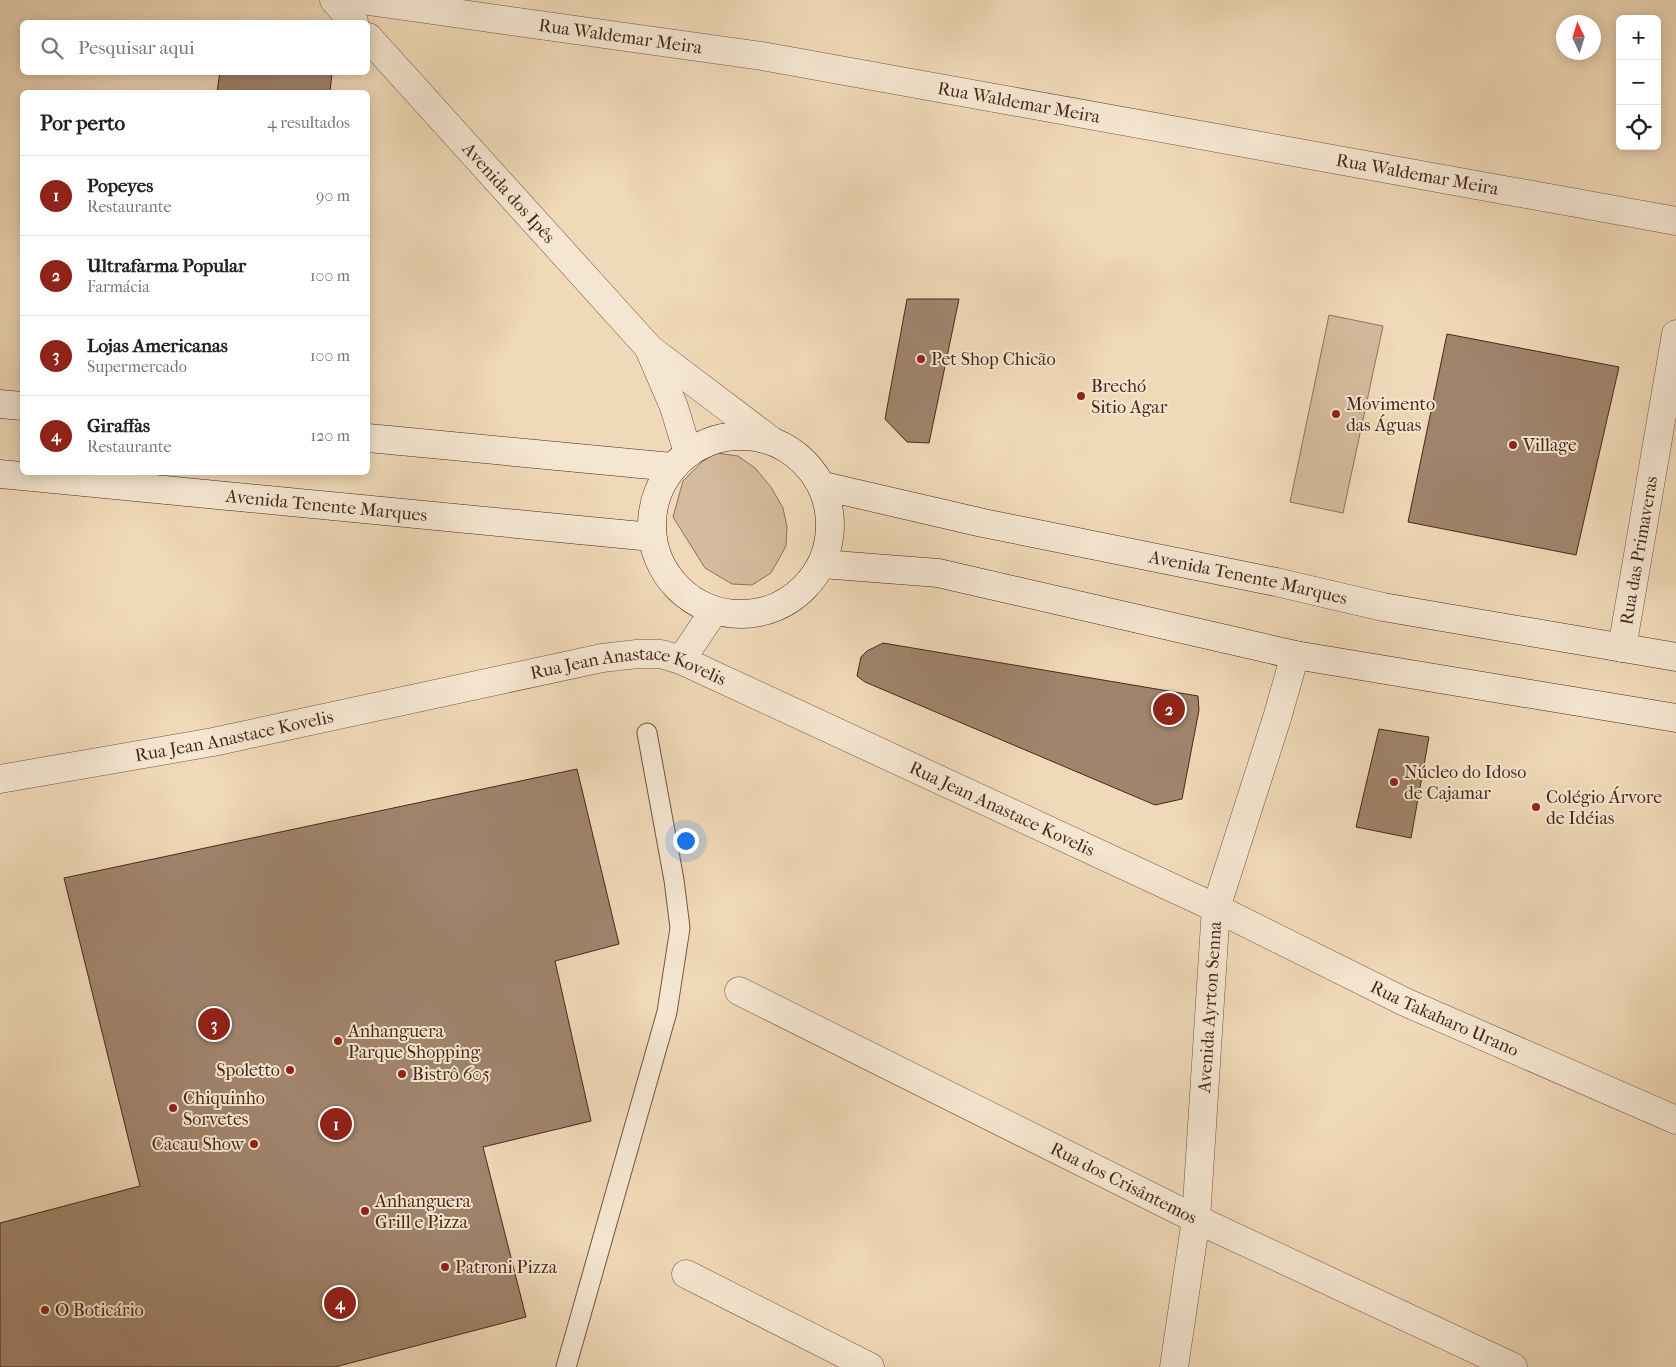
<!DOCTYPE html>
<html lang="pt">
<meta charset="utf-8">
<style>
:root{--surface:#fff;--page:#f2f2f2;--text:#222;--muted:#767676;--line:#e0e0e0;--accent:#8f2418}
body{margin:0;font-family:"IM FELL French Canon",serif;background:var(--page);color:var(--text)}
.controls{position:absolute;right:15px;top:15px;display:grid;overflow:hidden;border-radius:8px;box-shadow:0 2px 12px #0003}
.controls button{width:45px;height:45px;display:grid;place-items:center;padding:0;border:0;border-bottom:1px solid var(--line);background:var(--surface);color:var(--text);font:25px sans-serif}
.compass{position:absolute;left:1556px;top:15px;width:45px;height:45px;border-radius:50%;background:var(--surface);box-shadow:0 2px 12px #0003;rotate:356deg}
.you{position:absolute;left:685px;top:840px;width:18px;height:18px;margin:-12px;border:4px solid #fff;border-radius:50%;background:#1a73e8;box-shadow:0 0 0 8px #1a73e833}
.badge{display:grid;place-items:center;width:32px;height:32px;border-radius:50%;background:var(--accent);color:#fff;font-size:16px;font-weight:700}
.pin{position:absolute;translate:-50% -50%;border:2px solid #fff;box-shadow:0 1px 5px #0006}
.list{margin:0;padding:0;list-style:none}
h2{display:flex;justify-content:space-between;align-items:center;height:65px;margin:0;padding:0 20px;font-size:21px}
h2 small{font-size:16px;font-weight:400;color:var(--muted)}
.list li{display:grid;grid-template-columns:32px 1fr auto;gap:15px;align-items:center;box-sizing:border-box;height:80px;padding:0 20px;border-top:1px solid var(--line)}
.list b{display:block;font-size:19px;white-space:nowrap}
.list p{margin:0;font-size:16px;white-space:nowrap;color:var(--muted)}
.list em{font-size:16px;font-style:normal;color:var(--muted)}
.icon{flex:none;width:28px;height:28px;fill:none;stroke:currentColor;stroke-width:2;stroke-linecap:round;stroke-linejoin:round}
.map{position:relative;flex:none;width:1676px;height:1367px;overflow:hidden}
.search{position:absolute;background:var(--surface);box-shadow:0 2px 12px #0003;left:20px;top:20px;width:350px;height:55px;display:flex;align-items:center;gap:12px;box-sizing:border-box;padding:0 18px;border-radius:8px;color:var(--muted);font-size:19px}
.panel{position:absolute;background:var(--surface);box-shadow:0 2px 12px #0003;left:20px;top:90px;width:350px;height:385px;border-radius:8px}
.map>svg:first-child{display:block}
.green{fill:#d4bb9d;stroke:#8e715b}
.building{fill:#a0846c;stroke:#492719}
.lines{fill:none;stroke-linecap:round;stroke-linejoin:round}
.lane-casing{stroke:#735441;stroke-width:21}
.street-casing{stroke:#735441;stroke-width:29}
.secondary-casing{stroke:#492719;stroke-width:29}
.lane{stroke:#f5e6d1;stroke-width:19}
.street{stroke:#f5e6d1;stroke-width:28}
.secondary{stroke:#f5e6d1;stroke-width:28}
.poi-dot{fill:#8f2418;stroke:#f5e6d1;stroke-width:2}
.labels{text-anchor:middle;stroke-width:4;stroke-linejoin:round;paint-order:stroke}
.street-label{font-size:18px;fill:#492719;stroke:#f5e6d1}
.poi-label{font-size:18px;fill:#492719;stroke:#f5e6d1;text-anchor:start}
</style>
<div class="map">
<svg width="1676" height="1367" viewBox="0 0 1676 1367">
<rect width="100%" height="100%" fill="#f0d9b8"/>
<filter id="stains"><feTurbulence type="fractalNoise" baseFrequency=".004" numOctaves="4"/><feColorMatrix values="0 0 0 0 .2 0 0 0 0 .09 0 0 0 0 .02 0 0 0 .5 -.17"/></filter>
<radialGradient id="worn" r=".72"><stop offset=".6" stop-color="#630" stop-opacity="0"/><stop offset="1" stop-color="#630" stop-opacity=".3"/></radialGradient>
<g class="green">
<path d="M 1329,315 L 1383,326 L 1343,513 L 1290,502 Z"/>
<path d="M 717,453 L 738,456 L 755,468 L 771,487 L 783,508 L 787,527 L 786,546 L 771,573 L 752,585 L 732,584 L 705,568 L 673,517 L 683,481 L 703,461 Z"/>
</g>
<g class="building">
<path d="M 220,72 L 332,72 L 330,92 L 217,92 Z"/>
<path d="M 907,299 L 959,299 L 929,443 L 907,442 L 885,419 Z"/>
<path d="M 1447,334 L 1619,367 L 1576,555 L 1408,522 Z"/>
<path d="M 883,643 L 1198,696 L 1199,710 L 1182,799 L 1155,805 L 865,682 L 857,676 L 861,657 L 867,651 Z"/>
<path d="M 1379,729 L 1429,737 L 1411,838 L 1356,827 Z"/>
<path d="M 577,769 L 619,944 L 555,961 L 591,1121 L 483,1147 L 526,1317 L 335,1367 L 0,1367 L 0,1223 L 140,1186 L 64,878 Z"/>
</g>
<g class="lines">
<defs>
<path id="lane" d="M 566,1367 L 667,1012 L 680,928 L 674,880 L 647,733"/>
<g id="street">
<path d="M 334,0 L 354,22"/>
<path id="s1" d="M 361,0 L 762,56 L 1676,221"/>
<path id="s2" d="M 368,37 L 650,349 L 769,439"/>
<path d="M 650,351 L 674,407 L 688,453"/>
<path id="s3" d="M 1622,648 L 1676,334"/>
<path d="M 681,660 L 714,611"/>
<path id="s4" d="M 0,779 L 213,742 L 602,658 L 637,654 L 661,654 L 681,660 L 1216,908 L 1405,1002 L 1676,1120"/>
<path id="s5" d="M 739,991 L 1196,1219 L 1513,1367"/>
<path d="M 686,1274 L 870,1367"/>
<path id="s6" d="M 1174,1367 L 1196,1219 L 1216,908 L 1277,718 L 1295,655"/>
</g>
<g id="secondary">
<path d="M 0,404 L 22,406"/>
<circle cx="741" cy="525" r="89"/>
<path d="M 368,438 L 672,467"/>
<path id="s7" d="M 0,474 L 652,537"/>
<path id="s8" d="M 823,486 L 983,523 L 1276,582 L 1383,607 L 1676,657"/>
<path d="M 822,564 L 938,573 L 1295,655 L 1676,718"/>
</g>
</defs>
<use href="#lane" class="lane-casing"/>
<use href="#street" class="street-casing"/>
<use href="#secondary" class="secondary-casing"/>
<use href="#lane" class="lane"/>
<use href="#street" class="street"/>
<use href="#secondary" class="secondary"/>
</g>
<g class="poi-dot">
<circle cx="921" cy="359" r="5"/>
<circle cx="1081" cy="396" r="5"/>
<circle cx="1336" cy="414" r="5"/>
<circle cx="1513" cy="445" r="5"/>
<circle cx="1394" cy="782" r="5"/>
<circle cx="1536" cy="807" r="5"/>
<circle cx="338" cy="1041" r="5"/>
<circle cx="290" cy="1070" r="5"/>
<circle cx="402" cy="1074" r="5"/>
<circle cx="173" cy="1108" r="5"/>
<circle cx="254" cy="1144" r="5"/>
<circle cx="365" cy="1211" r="5"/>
<circle cx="445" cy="1267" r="5"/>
<circle cx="45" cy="1310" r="5"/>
</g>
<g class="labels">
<g class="street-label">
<text dy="6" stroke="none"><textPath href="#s1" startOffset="262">Rua Waldemar Meira</textPath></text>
<text dy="6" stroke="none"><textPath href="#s1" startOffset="666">Rua Waldemar Meira</textPath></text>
<text dy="6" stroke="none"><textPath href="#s1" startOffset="1071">Rua Waldemar Meira</textPath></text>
<text dy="6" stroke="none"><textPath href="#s2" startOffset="210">Avenida dos Ipês</textPath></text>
<text dy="6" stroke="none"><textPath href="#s7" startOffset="328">Avenida Tenente Marques</textPath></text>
<text dy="6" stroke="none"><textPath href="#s3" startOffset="99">Rua das Primaveras</textPath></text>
<text dy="6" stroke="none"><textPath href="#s8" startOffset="435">Avenida Tenente Marques</textPath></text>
<text dy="6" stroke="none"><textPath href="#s4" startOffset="642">Rua Jean Anastace Kovelis</textPath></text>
<text dy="6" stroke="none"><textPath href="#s4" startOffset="238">Rua Jean Anastace Kovelis</textPath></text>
<text dy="6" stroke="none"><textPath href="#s4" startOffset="1048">Rua Jean Anastace Kovelis</textPath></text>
<text dy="6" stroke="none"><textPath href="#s6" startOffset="362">Avenida Ayrton Senna</textPath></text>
<text dy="6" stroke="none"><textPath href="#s4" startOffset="1538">Rua Takaharo Urano</textPath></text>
<text dy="6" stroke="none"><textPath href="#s5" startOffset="430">Rua dos Crisântemos</textPath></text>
</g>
<g class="poi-label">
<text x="931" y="365">Pet Shop Chicão</text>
<text x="1091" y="392">Brechó<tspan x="1091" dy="21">Sitio Agar</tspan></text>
<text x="1346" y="410">Movimento<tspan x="1346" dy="21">das Águas</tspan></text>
<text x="1523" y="451">Village</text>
<text x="1404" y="778">Núcleo do Idoso<tspan x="1404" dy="21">de Cajamar</tspan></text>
<text x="1546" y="803">Colégio Árvore<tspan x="1546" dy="21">de Idéias</tspan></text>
<text x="348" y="1037">Anhanguera<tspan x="348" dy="21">Parque Shopping</tspan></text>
<text x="280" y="1076" text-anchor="end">Spoletto</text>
<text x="412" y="1080">Bistrô 605</text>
<text x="183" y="1104">Chiquinho<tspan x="183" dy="21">Sorvetes</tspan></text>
<text x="244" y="1150" text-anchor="end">Cacau Show</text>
<text x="375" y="1207">Anhanguera<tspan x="375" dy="21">Grill e Pizza</tspan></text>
<text x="455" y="1273">Patroni Pizza</text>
<text x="55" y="1316">O Boticário</text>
</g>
</g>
<rect width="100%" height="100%" filter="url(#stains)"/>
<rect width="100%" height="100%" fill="url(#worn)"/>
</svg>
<div class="controls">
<button>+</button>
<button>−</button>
<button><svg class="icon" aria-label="locate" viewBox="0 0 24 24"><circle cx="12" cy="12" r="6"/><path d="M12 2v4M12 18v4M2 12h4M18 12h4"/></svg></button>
</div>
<svg class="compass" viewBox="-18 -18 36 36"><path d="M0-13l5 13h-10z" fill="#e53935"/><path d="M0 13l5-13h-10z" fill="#767676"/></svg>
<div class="you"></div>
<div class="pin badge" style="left:336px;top:1124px">1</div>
<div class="pin badge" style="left:1169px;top:709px">2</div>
<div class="pin badge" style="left:214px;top:1024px">3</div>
<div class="pin badge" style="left:340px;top:1303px">4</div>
<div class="search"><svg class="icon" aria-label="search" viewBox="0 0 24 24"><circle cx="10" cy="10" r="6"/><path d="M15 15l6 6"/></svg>Pesquisar aqui</div>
<section class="panel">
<h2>Por perto<small>4 resultados</small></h2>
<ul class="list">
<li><span class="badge">1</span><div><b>Popeyes</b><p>Restaurante</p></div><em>90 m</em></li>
<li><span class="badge">2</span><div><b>Ultrafarma Popular</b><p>Farmácia</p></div><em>100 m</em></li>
<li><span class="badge">3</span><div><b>Lojas Americanas</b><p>Supermercado</p></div><em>100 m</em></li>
<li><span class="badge">4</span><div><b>Giraffas</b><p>Restaurante</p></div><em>120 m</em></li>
</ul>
</section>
</div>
